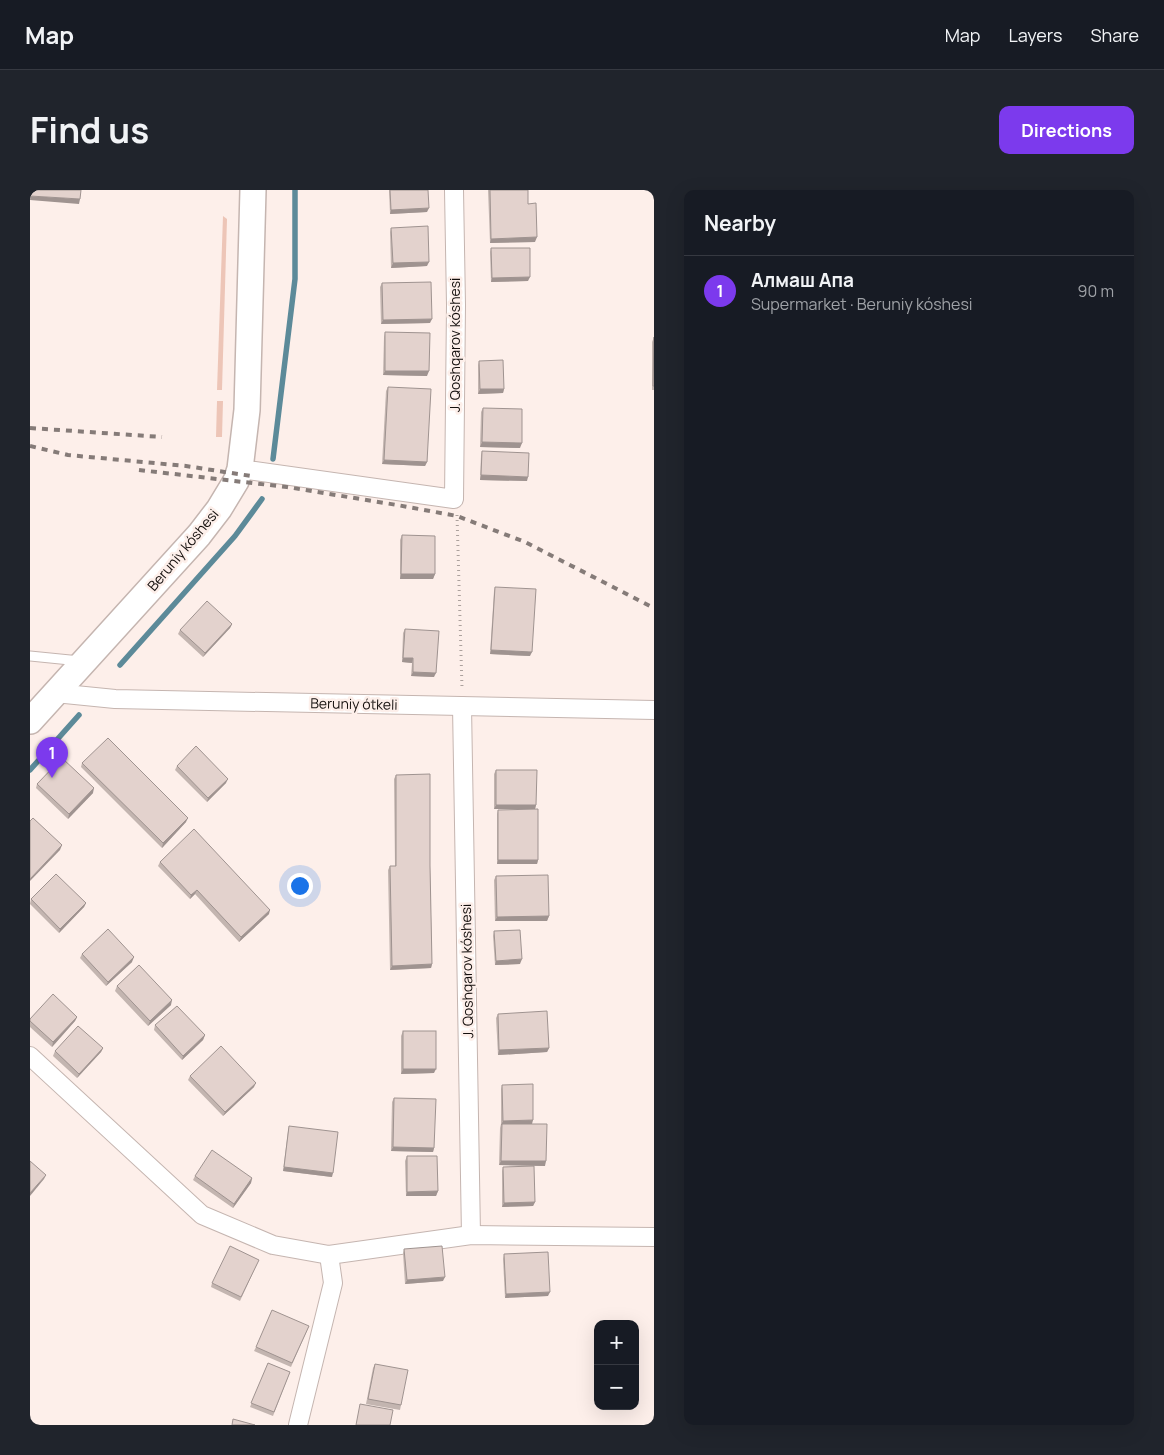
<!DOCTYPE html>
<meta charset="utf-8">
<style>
:root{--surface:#171b24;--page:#20242c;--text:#f1f3f6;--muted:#9ea1a6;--line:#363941;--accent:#7c3aed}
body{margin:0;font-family:Manrope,sans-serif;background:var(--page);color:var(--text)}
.controls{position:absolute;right:15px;bottom:15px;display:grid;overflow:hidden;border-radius:10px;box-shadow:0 5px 20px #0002}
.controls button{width:45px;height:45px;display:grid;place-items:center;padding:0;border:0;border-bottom:1px solid var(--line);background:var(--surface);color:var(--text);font:25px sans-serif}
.you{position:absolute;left:269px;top:695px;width:18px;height:18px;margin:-12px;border:4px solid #fff;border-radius:50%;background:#1a73e8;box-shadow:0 0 0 8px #1a73e833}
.badge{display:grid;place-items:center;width:32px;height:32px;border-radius:50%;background:var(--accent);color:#fff;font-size:16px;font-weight:700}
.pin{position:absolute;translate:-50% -41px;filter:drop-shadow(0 1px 2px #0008)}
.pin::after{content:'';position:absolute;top:26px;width:18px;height:15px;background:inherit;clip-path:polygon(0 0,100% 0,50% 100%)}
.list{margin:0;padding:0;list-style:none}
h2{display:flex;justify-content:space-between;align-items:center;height:65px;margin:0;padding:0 20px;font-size:21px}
h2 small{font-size:16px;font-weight:400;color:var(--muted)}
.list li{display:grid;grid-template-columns:32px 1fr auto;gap:15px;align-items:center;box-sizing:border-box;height:70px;padding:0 20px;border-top:1px solid var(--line)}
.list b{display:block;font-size:19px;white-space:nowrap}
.list p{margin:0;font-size:16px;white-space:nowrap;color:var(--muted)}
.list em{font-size:16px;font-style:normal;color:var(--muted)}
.map{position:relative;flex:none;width:624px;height:1235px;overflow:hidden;border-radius:10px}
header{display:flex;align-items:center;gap:30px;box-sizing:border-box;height:70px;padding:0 25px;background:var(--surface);border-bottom:1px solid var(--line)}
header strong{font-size:24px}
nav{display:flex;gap:28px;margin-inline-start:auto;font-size:18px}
.intro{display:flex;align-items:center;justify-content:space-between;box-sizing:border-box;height:120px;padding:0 30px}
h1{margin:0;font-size:35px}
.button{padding:12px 22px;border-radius:10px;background:var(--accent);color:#fff;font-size:18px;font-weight:700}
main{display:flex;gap:30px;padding:0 30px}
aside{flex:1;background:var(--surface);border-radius:10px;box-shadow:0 5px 20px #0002}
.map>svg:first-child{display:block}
.green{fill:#edc5b7}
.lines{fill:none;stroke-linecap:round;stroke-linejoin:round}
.stream{stroke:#5c8a99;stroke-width:5.5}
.lane-casing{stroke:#c5b5b0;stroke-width:11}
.street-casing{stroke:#c5b5b0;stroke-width:20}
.secondary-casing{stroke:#c5b5b0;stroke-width:28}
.path{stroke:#aca19d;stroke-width:3;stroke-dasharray:1 4;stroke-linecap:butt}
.lane{stroke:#fff;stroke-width:9}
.street{stroke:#fff;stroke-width:18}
.secondary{stroke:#fff;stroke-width:25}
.rail{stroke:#857b78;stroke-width:4;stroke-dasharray:6 6;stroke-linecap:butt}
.wall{fill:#c3b5b0}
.shaded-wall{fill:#9f9390}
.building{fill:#e3d2cd;stroke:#9f9390}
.labels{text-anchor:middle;stroke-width:5;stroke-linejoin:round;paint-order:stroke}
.street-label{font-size:14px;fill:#140f0d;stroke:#fdefea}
</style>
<header>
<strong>Map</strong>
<nav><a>Map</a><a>Layers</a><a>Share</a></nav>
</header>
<div class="intro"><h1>Find us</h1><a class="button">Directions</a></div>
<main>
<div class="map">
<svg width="624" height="1235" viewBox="0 0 624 1235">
<rect width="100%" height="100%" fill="#fdefea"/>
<g class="green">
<path d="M 193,26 L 197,29 L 192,200 L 187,200 Z"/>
<path d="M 187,211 L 193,211 L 192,247 L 186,247 Z"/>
</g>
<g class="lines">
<g class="stream">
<path d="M 243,269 L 265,89 L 265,0"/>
<path d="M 90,475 L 205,346 L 232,309"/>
<path d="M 0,580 L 49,525"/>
</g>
<defs>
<path id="lane" d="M 0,466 L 50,471"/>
<g id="street">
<path d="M 210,279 L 424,309 L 426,115 L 424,0"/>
<path d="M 25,503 L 85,509 L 624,520"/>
<path d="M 432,516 L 441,1045"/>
<path d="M 0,866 L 172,1025 L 243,1055 L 299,1065 L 441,1045 L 624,1047"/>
<path d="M 268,1235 L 303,1093 L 299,1065"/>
</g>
<path id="secondary" d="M 0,531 L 169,345 L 189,319 L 206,291 L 210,279 L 217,220 L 223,0"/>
</defs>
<use href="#lane" class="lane-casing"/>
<use href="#street" class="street-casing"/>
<use href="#secondary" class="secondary-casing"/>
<path class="path" d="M 427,325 L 432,498"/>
<use href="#lane" class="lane"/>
<use href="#street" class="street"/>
<use href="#secondary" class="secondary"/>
<g class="rail">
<path d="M 0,238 L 132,247"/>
<path d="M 0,256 L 38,265 L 156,276 L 221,286"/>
<path d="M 109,280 L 257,297 L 367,315 L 427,326 L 495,352 L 624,418"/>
</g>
</g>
<g class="wall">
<path d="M 359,0 L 398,0 L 397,22 L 360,24 Z"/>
<path d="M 458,0 L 498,0 L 498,14 L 505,52 L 460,53 Z"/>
<path d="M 361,38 L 397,76 L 361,78 L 360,42 Z"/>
<path d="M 461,58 L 498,91 L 461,92 L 460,62 Z"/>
<path d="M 352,93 L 400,133 L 351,134 L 350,97 Z"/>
<path d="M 355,142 L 397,186 L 353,185 L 354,147 Z"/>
<path d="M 624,147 L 624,200 L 622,200 L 622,152 Z"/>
<path d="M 449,171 L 474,199 L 473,203 L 448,204 L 448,175 Z"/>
<path d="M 358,197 L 397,272 L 395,276 L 352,274 L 356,201 Z"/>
<path d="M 453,218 L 490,258 L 450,257 L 451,222 Z"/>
<path d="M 452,261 L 497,291 L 450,290 L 451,265 Z"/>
<path d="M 372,345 L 405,384 L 403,389 L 370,389 L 370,350 Z"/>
<path d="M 465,397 L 500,466 L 460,464 L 464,401 Z"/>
<path d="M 202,434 L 200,438 L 173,467 L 148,444 L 150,440 Z"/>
<path d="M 375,439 L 404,487 L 381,486 L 382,473 L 372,472 L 373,443 Z"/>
<path d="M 52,573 L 156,632 L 132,658 L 51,577 Z"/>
<path d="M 147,576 L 196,593 L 177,612 L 145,580 Z"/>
<path d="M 466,580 L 506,615 L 505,619 L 464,619 L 464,584 Z"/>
<path d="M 366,585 L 400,676 L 402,774 L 401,778 L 360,780 L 358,680 L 360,676 L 365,676 L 364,589 Z"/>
<path d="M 7,594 L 63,603 L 38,629 L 6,598 Z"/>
<path d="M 468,620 L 508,670 L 507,674 L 467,674 L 467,624 Z"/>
<path d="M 130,672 L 239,724 L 209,752 L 165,704 L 160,709 L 128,676 Z"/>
<path d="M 466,686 L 519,726 L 517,731 L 465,731 L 464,690 Z"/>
<path d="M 1,709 L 56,713 L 54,717 L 29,743 L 0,714 Z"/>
<path d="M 464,741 L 490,774 L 465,775 L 463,746 Z"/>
<path d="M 52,764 L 102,772 L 76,796 L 50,768 Z"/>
<path d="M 87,796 L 141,815 L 118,836 L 85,801 Z"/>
<path d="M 468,824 L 519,858 L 517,862 L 468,865 L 466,828 Z"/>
<path d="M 47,827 L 45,831 L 22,857 L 0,837 L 0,829 Z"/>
<path d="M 125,835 L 175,845 L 173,850 L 152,870 L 124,840 Z"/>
<path d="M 373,841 L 404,883 L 371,884 L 371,846 Z"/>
<path d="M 73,858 L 71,862 L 47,888 L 23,866 L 25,861 Z"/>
<path d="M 160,886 L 224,897 L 193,926 L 158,890 Z"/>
<path d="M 472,895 L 502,934 L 515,976 L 469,975 L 470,938 L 471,934 L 471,899 Z"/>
<path d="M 364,908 L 404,958 L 403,962 L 361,961 L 362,912 Z"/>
<path d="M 259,936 L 302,987 L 253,981 L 258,941 Z"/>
<path d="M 377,966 L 408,1001 L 406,1006 L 376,1006 L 375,971 Z"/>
<path d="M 473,977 L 505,1012 L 503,1016 L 472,1017 L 472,981 Z"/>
<path d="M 165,986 L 222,988 L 221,993 L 203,1018 L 163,990 Z"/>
<path d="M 374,1059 L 413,1091 L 375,1094 L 373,1063 Z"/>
<path d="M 474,1064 L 518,1106 L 475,1108 L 473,1069 Z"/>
<path d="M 227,1074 L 210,1111 L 181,1097 L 182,1093 Z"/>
<path d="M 279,1136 L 261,1177 L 224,1161 L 226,1157 Z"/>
<path d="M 238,1173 L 260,1182 L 243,1226 L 220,1217 Z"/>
<path d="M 345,1174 L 371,1215 L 370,1220 L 336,1214 L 343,1178 Z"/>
</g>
<g class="shaded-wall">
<path d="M 0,6 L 50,9 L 49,14 L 0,10 Z"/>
<path d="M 399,18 L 397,22 L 360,24 L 361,20 Z"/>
<path d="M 507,47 L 505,52 L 460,53 L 461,49 Z"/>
<path d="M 399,72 L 397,76 L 361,78 L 363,73 Z"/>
<path d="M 500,87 L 498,91 L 461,92 L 462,88 Z"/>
<path d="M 402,129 L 400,133 L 351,134 L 353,130 Z"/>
<path d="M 355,181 L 399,181 L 397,186 L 353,185 Z"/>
<path d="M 450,199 L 474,199 L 473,203 L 448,204 Z"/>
<path d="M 452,252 L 492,253 L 490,258 L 450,257 Z"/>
<path d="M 354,270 L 397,272 L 395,276 L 352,274 Z"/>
<path d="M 451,285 L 498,287 L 497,291 L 450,290 Z"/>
<path d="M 371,384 L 405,384 L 403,389 L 370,389 Z"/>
<path d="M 202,434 L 200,438 L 173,467 L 175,463 Z"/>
<path d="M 461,460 L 502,462 L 500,466 L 460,464 Z"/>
<path d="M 373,468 L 383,468 L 382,473 L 372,472 Z"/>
<path d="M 383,482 L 406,483 L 404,487 L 381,486 Z"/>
<path d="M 198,589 L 196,593 L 177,612 L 178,608 Z"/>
<path d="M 64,598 L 63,603 L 38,629 L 39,624 Z"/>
<path d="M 466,615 L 506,615 L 505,619 L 464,619 Z"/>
<path d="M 158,628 L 156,632 L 132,658 L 133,653 Z"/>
<path d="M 32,655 L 30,660 L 0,691 L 0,689 Z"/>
<path d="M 468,670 L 508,670 L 507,674 L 467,674 Z"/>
<path d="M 167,700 L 165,704 L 160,709 L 161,705 Z"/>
<path d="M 56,713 L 54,717 L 29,743 L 30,739 Z"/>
<path d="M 240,720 L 239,724 L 209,752 L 211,747 Z"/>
<path d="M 519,726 L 517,731 L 465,731 L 467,727 Z"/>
<path d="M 104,767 L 102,772 L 76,796 L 78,792 Z"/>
<path d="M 492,769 L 490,774 L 465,775 L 466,771 Z"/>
<path d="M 402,774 L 401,778 L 360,780 L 362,776 Z"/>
<path d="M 142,810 L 141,815 L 118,836 L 120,831 Z"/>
<path d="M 47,827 L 45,831 L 22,857 L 23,852 Z"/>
<path d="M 175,845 L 173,850 L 152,870 L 153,866 Z"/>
<path d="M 73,858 L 71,862 L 47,888 L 49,884 Z"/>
<path d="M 519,858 L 517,862 L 468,865 L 469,860 Z"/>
<path d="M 373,879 L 406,879 L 404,883 L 371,884 Z"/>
<path d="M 226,893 L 224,897 L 193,926 L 195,922 Z"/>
<path d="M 503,930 L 502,934 L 471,935 L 473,931 Z"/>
<path d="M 363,957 L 404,958 L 403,962 L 361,961 Z"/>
<path d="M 471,971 L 516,971 L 515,976 L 469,975 Z"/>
<path d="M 254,977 L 303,983 L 302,987 L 253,981 Z"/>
<path d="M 16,985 L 14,989 L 0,1006 L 0,1003 Z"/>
<path d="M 222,988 L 221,993 L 203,1018 L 204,1014 Z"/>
<path d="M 408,1001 L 406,1006 L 376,1006 L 377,1002 Z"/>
<path d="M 505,1012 L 503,1016 L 472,1017 L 474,1013 Z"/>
<path d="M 415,1087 L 413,1091 L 375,1094 L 377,1090 Z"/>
<path d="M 520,1102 L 518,1106 L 475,1108 L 476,1104 Z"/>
</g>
<g class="building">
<path d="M 0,0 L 51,0 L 50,9 L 0,6 Z"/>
<path d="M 360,0 L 398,0 L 399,18 L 361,20 Z"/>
<path d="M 460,0 L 498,0 L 498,14 L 506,13 L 507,47 L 461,49 Z"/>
<path d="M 398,36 L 399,72 L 363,73 L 361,38 Z"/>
<path d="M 461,58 L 500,58 L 500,87 L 462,88 Z"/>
<path d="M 401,92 L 402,129 L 353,130 L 352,93 Z"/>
<path d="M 355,142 L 400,143 L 399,181 L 355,181 Z"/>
<path d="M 624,147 L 624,196 L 623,196 Z"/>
<path d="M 473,170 L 474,199 L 450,199 L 449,171 Z"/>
<path d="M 358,197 L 401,199 L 397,272 L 354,270 Z"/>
<path d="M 453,218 L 492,219 L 492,253 L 452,252 Z"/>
<path d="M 452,261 L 499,263 L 498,287 L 451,285 Z"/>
<path d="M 372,345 L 405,346 L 405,384 L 371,384 Z"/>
<path d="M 465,397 L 506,399 L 502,462 L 461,460 Z"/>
<path d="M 177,411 L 202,434 L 175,463 L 150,440 Z"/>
<path d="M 375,439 L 409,441 L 406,483 L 383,482 L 383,468 L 373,468 Z"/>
<path d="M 78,548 L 158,628 L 133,653 L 52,573 Z"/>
<path d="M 166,556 L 198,589 L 178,608 L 147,576 Z"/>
<path d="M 32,568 L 64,598 L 39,624 L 7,594 Z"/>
<path d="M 466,580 L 507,580 L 506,615 L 466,615 Z"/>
<path d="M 400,584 L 400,676 L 402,774 L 362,776 L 360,676 L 366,676 L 366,585 Z"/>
<path d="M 508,619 L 508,670 L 468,670 L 468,620 Z"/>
<path d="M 3,628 L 32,655 L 0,689 L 0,631 Z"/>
<path d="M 164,639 L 240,720 L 211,747 L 167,700 L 161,705 L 130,672 Z"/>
<path d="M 26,684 L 56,713 L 30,739 L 1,709 Z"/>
<path d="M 518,685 L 519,726 L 467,727 L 466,686 Z"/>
<path d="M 78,739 L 104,767 L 78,792 L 52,764 Z"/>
<path d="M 490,740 L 492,769 L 466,771 L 464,741 Z"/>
<path d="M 109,775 L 142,810 L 120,831 L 87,796 Z"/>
<path d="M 23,804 L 47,827 L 23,852 L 0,831 L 0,829 Z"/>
<path d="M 147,816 L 175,845 L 153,866 L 125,835 Z"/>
<path d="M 517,821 L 519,858 L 469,860 L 468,824 Z"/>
<path d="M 48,836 L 73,858 L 49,884 L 25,861 Z"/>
<rect x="373" y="841" width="33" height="38"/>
<path d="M 191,856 L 226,893 L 195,922 L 160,886 Z"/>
<path d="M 503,894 L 503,930 L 473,931 L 472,895 Z"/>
<path d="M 364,908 L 406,909 L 404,958 L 363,957 Z"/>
<path d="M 472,934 L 517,934 L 516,971 L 471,971 Z"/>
<path d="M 259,936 L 308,942 L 303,983 L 254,977 Z"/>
<path d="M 182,960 L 222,988 L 204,1014 L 165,986 Z"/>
<path d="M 377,966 L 407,966 L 408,1001 L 377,1002 Z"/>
<path d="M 0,971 L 16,985 L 0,1003 Z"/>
<path d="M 504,976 L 505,1012 L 474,1013 L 473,977 Z"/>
<path d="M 200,1056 L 229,1070 L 211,1107 L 182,1093 Z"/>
<path d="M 412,1056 L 415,1087 L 377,1090 L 374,1059 Z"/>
<path d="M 518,1062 L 520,1102 L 476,1104 L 474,1064 Z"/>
<path d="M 242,1120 L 279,1136 L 262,1173 L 226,1157 Z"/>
<path d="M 238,1173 L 260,1182 L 244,1222 L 221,1213 Z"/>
<path d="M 345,1174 L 378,1180 L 371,1215 L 338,1209 Z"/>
<path d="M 330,1214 L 363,1220 L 360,1235 L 326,1235 Z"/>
<path d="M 203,1229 L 225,1235 L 202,1235 Z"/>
</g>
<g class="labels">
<g class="street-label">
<text transform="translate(425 155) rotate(-90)" y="5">J. Qoshqarov kóshesi</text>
<text transform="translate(153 360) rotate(-50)" y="5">Beruniy kóshesi</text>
<text transform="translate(324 514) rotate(1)" y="5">Beruniy ótkeli</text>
<text transform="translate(437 781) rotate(-91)" y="5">J. Qoshqarov kóshesi</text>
</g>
</g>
</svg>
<div class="controls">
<button>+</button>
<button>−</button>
</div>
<div class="you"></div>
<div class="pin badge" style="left:22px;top:588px">1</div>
</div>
<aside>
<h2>Nearby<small></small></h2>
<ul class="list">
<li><span class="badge">1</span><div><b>Алмаш Апа</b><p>Supermarket · Beruniy kóshesi</p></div><em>90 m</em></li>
</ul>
</aside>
</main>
